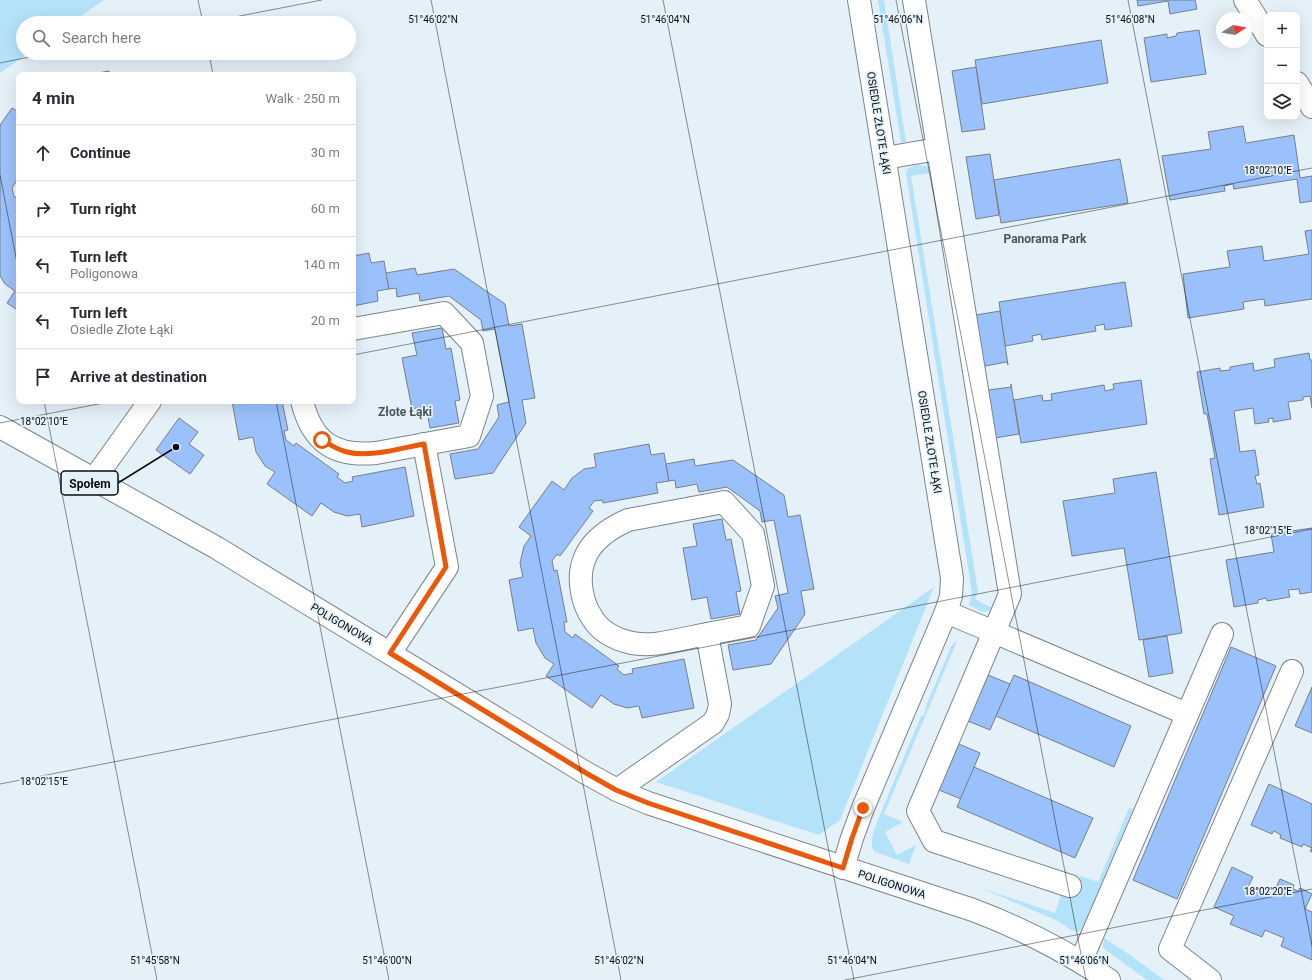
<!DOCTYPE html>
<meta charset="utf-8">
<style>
:root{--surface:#fff;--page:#f2f2f3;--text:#2b2b33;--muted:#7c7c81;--line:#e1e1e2}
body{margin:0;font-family:Roboto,sans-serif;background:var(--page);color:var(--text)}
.controls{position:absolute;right:12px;top:12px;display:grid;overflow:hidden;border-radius:8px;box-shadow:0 4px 16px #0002}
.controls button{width:36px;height:36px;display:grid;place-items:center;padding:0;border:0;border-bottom:1px solid var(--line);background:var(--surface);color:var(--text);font:20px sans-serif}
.compass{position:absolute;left:1216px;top:12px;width:36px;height:36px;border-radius:50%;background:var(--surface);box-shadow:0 4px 16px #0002;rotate:79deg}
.stop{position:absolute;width:12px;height:12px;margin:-9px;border:3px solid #ea580c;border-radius:50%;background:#fff}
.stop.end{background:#ea580c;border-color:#fff;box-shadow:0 1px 4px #0008}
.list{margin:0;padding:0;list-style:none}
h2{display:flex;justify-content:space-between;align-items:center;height:52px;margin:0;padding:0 16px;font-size:17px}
h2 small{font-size:13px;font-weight:400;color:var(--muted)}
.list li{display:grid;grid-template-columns:26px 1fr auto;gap:12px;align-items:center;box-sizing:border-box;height:56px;padding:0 16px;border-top:1px solid var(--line)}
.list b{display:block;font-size:15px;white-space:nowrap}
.list p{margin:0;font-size:13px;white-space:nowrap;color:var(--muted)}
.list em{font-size:13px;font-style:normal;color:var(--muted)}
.icon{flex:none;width:22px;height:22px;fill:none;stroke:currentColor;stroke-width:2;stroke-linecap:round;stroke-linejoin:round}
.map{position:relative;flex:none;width:1312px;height:980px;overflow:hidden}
.search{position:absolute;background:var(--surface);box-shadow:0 4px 16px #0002;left:16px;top:16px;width:340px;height:44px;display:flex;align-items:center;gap:10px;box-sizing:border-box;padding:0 14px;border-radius:22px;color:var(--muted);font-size:15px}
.panel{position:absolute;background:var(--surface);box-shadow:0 4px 16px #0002;left:16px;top:72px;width:340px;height:332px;border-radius:8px}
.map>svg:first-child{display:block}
.green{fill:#b3e2f9}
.building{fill:#9bc1fc;stroke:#787e87}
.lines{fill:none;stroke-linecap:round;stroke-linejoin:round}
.minor-casing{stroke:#7b868c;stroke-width:24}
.minor{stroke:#fff;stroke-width:22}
.route{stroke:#ea580c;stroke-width:5}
.ticks{fill:none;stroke:#090d0f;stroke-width:1;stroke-opacity:0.45}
.labels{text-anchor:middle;stroke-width:3.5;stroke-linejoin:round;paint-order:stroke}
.street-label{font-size:11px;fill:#090d0f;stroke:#e5f1f8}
.neighbourhood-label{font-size:12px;font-weight:bold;fill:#4a555a;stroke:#e5f1f8}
.ticks-label{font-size:10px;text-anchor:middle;fill:#090d0f;stroke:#e5f1f8;stroke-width:3.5;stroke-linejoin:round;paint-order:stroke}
.leader{fill:none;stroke:#090d0f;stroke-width:1.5}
.callout-dot{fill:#090d0f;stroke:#e5f1f8;stroke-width:1.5}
.callout{fill:#e5f1f8;stroke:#090d0f;stroke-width:1.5}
.callout-label{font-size:12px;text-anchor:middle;font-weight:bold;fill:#090d0f}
</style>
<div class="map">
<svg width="1312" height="980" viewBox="0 0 1312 980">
<rect width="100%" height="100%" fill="#e5f1f8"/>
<g class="green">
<path d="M 0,0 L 104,0 L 71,23 L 23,23 L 23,53 L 29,53 L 0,73 Z"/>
<path d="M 878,0 L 884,0 L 906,142 L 901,142 Z"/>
<path d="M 918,165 L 927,166 L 930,173 L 911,176 L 978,592 L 975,599 L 992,608 C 985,616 977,609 969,605 L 972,593 L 906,173 L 908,168 Z"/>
<path d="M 934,587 L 840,820 L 819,835 L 656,782 Z"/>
<path d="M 957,641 L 884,814 L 903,822 L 885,832 L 897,855 L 916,845 L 909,864 L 875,852 C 868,843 874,832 877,822 L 921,716 L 924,715 L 926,706 L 952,645 Z"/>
<path d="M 1129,808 L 1133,809 L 1083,927 L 1079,932 L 1071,930 L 1058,921 L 981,888 L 1055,913 L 1061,895 L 1073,898 L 1080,876 L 1098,882 Z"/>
<path d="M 1104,938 L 1130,955 L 1164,980 L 1147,980 L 1103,948 Z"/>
</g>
<g class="building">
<path d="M 1137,0 L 1195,0 L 1197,9 L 1170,14 L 1168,1 L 1138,6 Z"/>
<path d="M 1199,30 L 1206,74 L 1151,82 L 1144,38 L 1167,34 L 1167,38 L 1176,36 L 1177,33 Z"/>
<path d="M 1101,40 L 1108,83 L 982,104 L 975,60 Z"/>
<path d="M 976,67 L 985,129 L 962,132 L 952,71 Z"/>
<path d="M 109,71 L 110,75 L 87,75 Z"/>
<path d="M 12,108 L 19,112 L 19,182 L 17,180 L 12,188 L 14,197 L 18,197 L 19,204 L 19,311 L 7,303 L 15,291 L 5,284 L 0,276 L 0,125 Z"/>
<path d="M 1243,126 L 1246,143 L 1294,135 L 1300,178 L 1312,176 L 1312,201 L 1300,203 L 1297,179 L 1234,189 L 1233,184 L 1224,186 L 1225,191 L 1170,200 L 1162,156 L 1211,149 L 1208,132 Z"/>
<path d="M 990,154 L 999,215 L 976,219 L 966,157 Z"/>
<path d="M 1120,159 L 1128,203 L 1001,223 L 994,180 Z"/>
<path d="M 1312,230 L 1312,299 L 1265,306 L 1264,299 L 1243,302 L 1244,309 L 1188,318 L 1183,274 L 1230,267 L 1227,251 L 1262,246 L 1264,261 L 1309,254 L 1305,231 Z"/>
<path d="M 369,253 L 371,263 L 384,261 L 389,289 L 377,291 L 378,301 L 353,306 L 353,256 Z"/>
<path d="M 415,268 L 417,275 L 454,269 L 505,304 L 509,326 L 522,324 L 535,398 L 522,400 L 526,423 L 493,473 L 455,479 L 450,454 L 478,449 L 499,417 L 497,405 L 509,402 L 495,329 L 483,331 L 481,320 L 449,296 L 420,301 L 419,293 L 397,297 L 396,288 L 389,289 L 386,273 Z"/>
<path d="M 1125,282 L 1132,326 L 1105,330 L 1104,324 L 1095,326 L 1096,331 L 1042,340 L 1041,334 L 1032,336 L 1033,341 L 1005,346 L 999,302 Z"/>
<path d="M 1000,311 L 1008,365 L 1007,362 L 985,366 L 985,368 L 984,369 L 976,315 Z"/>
<path d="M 442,328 L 446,349 L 451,348 L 460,400 L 455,401 L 459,423 L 430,428 L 426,406 L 412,409 L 402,358 L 417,355 L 412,333 Z"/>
<path d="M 1309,353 L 1310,360 L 1312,360 L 1312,408 L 1310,396 L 1303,397 L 1303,400 L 1288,402 L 1291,419 L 1273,422 L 1273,418 L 1268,419 L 1269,422 L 1255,424 L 1253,408 L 1234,411 L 1240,452 L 1255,450 L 1259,475 L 1255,476 L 1257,484 L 1260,483 L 1264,507 L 1219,515 L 1210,459 L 1215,458 L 1207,414 L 1204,414 L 1197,372 L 1220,368 L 1220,371 L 1230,370 L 1230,367 L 1253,363 L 1254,371 L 1275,367 L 1274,359 Z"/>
<path d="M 1141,380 L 1147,424 L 1021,443 L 1014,400 L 1042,395 L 1043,401 L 1052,400 L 1051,394 L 1104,385 L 1105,391 L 1114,389 L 1113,384 Z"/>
<path d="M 1011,384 L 1019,434 L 995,438 L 987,387 L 988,387 L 989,390 L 1011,387 Z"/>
<path d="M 232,401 L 282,401 L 288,430 L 284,431 L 286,440 L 294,446 L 296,443 L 339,474 L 337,477 L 345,483 L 353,481 L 352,477 L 405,467 L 414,516 L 362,527 L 360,514 L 347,516 L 334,512 L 321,503 L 312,516 L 267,484 L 275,472 L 265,466 L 256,452 L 253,437 L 239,440 Z"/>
<path d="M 179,418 L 198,432 L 189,444 L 204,455 L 190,474 L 156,450 Z"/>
<path d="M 649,444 L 651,455 L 664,453 L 669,481 L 656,483 L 658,493 L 603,503 L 602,500 L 594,501 L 589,508 L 593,511 L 560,556 L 557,554 L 552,561 L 554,571 L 557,570 L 567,622 L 564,622 L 565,632 L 573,638 L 575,634 L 619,666 L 617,669 L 624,675 L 633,673 L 632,669 L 684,659 L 694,708 L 642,718 L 639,706 L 627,708 L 614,704 L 601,695 L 592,708 L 546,676 L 554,664 L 545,658 L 536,643 L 533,628 L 518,631 L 509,580 L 523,577 L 520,563 L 524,546 L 531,536 L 519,527 L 552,481 L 564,490 L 572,478 L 584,469 L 596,467 L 594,454 Z"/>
<path d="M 694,459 L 695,466 L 733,460 L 784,495 L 788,517 L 800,515 L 814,589 L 801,591 L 805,614 L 771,664 L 733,670 L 728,645 L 756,640 L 778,608 L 775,596 L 788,593 L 774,520 L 762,522 L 760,511 L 727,487 L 699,492 L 697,484 L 676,488 L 675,480 L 669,481 L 666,464 Z"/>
<path d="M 1156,472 L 1182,633 L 1139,640 L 1124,548 L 1072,556 L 1063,501 L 1115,493 L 1113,479 Z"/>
<path d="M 722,519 L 726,540 L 731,539 L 741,591 L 736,592 L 740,614 L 711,619 L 707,597 L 692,600 L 683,548 L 697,546 L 693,524 Z"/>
<path d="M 1312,528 L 1312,592 L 1300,594 L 1299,589 L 1288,590 L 1290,597 L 1267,601 L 1266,598 L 1258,600 L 1258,603 L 1234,607 L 1226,560 L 1274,552 L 1271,534 Z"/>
<path d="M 1167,636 L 1173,673 L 1149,677 L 1143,640 Z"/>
<path d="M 1231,647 L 1276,666 L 1177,899 L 1133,880 Z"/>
<path d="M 988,675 L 1010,684 L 990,730 L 968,721 Z"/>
<path d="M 1014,675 L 1131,726 L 1114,767 L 996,716 Z"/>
<path d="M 1312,687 L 1312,733 L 1295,726 Z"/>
<path d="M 959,744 L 980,753 L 961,799 L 939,790 Z"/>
<path d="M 974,767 L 1093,818 L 1075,858 L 957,807 Z"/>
<path d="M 1269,784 L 1312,804 L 1312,852 L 1310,851 L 1312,848 L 1303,844 L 1302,847 L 1280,838 L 1281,835 L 1274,831 L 1272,834 L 1251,825 Z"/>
<path d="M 1232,867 L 1253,877 L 1248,887 L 1257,891 L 1258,888 L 1273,894 L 1280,879 L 1294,885 L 1293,889 L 1298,891 L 1300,888 L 1312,894 L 1305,909 L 1312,912 L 1312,960 L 1281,946 L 1284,938 L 1265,930 L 1262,937 L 1230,924 L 1234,916 L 1214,907 Z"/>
</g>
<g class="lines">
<defs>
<g id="minor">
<path d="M 914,0 L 1010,594 L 994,632 L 1187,714"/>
<path d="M 1245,0 L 1267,35"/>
<path d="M 1297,83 L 1312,107"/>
<path d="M 885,158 L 938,149"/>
<path d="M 302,401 C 312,442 334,457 376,453 L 469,436 L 482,396 L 472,343 L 444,313 L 353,329"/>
<path d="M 0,427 L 217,548 L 586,773 L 617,790 L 648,803 L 973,910 C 1021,928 1067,952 1109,980"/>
<path d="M 95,478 L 150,401"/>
<path d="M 946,612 L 994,632 L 918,811 L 934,841 L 1070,886"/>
<path d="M 390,653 L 447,567 L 424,444"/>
<path d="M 617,790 L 713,723 L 718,714 L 720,704 L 707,634 L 749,626 L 763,586 L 753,534 L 724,502 L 628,520 C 610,528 591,540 584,560 C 577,578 582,604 593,619 C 600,631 615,639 628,642 C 651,649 683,638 707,634"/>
<path d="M 843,868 L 852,838 L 863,808 L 946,612 L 951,596 L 952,578 L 859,0"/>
<path d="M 1081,961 L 1222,634"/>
<path d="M 1210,980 L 1170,949 L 1292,671"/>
</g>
</defs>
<use href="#minor" class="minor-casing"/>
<use href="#minor" class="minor"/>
</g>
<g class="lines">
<path class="route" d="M 322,440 C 330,445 338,450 347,452 C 369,458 401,448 424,444 L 446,567 L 390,653 L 586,773 L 616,790 L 648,803 L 843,868 L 852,838 L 863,808"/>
</g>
<path class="ticks" d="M 198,0 L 203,23M 431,0 L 621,980M 663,0 L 854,980M 896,0 L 1086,980M 1128,0 L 1312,946M 204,23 L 322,0M 209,53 L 213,75M 0,63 L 49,53M 0,175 L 19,273M 353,355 L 1312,168M 44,401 L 157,980M 276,401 L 389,980M 0,423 L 114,401M 0,784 L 1312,529M 845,980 L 1312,889"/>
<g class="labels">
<g class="street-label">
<text transform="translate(879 123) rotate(81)" y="4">OSIEDLE ZŁOTE ŁĄKI</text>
<text transform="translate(930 442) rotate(81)" y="4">OSIEDLE ZŁOTE ŁĄKI</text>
<text transform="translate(342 624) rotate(31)" y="4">POLIGONOWA</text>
<text transform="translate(892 884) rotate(18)" y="4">POLIGONOWA</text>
</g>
<g class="neighbourhood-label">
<text x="1045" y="243">Panorama Park</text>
<text x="405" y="416">Złote Łąki</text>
</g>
</g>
<g class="ticks-label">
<text x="433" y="23">51°46'02"N</text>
<text x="665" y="23">51°46'04"N</text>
<text x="898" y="23">51°46'06"N</text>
<text x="1130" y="23">51°46'08"N</text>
<text x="1268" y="174">18°02'10"E</text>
<text x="44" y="425">18°02'10"E</text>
<text x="1268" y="534">18°02'15"E</text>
<text x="44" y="785">18°02'15"E</text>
<text x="1268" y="895">18°02'20"E</text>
<text x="155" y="964">51°45'58"N</text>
<text x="387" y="964">51°46'00"N</text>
<text x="619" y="964">51°46'02"N</text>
<text x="852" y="964">51°46'04"N</text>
<text x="1084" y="964">51°46'06"N</text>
</g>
<path class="leader" d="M176 447L118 483"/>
<circle class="callout-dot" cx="176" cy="447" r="4"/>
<rect class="callout" x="61" y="471" width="57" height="24" rx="4"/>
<g class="callout-label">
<text x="90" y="488">Społem</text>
</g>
</svg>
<div class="controls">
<button>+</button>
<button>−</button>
<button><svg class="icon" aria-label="layers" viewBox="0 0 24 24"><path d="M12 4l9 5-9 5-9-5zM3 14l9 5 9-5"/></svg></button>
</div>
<svg class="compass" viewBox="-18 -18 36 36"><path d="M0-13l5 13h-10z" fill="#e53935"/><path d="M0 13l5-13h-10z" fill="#7c7c81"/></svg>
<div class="stop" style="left:322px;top:440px"></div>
<div class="stop end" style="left:863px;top:808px"></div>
<div class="search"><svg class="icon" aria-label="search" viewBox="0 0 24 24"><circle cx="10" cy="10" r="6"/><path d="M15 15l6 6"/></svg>Search here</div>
<section class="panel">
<h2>4 min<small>Walk · 250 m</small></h2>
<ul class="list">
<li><svg class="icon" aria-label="ahead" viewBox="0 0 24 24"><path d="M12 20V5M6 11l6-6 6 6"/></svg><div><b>Continue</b></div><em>30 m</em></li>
<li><svg class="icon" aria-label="right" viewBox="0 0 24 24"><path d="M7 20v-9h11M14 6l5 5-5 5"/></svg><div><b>Turn right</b></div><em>60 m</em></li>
<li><svg class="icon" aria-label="left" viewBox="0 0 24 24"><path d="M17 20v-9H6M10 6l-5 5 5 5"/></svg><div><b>Turn left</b><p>Poligonowa</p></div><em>140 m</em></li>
<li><svg class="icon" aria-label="left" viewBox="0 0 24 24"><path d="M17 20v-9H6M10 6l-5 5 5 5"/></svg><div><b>Turn left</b><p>Osiedle Złote Łąki</p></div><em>20 m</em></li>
<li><svg class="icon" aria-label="arrive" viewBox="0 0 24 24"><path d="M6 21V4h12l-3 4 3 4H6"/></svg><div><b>Arrive at destination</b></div></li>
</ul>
</section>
</div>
